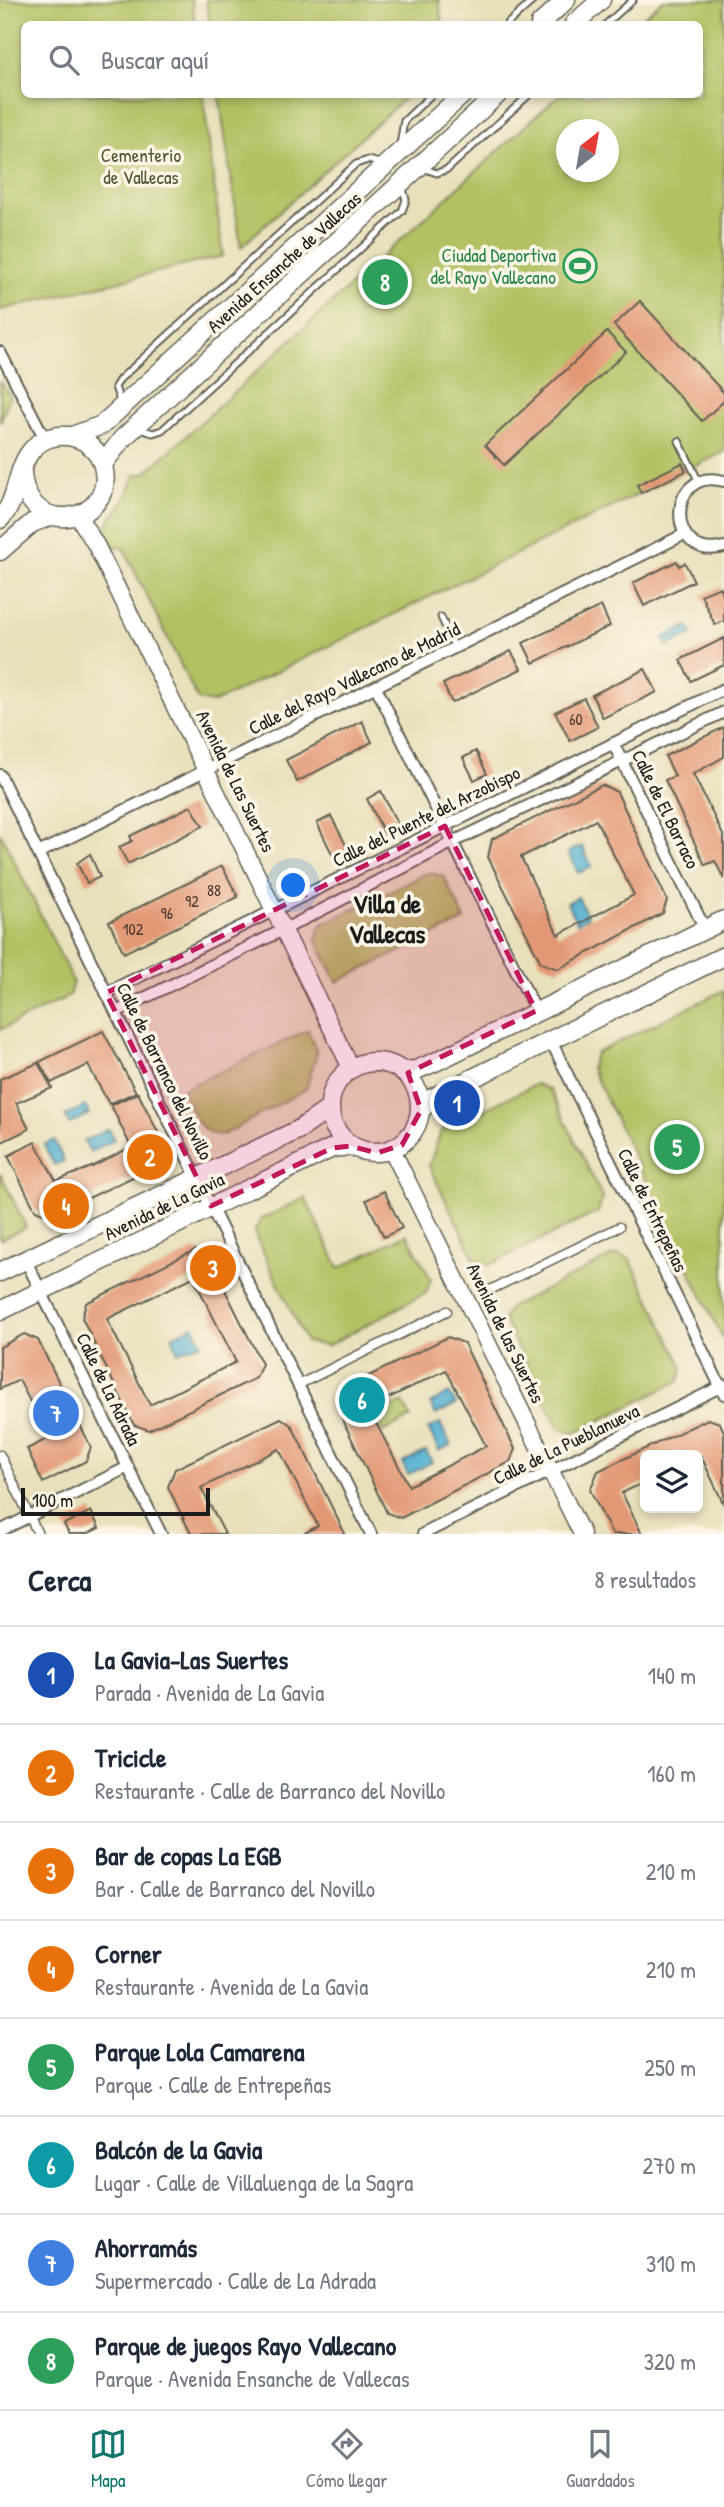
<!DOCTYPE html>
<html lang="es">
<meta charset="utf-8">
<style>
:root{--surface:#fff;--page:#f6f6f7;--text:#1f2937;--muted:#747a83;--line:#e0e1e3;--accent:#0f766e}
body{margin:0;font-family:"Patrick Hand",sans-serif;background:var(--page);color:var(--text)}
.controls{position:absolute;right:21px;bottom:21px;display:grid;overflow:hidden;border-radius:10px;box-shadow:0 4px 10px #0003}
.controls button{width:63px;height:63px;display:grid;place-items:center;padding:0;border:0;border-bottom:2px solid var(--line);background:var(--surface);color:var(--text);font:35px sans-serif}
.compass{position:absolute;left:556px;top:119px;width:63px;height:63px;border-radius:50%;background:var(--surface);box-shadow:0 4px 10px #0003;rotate:31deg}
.scale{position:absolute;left:21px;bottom:18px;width:189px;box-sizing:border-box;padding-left:7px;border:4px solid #1c1c1c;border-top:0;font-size:19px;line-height:24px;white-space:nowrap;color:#1c1c1c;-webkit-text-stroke:5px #fcf5e5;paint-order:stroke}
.you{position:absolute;left:294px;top:886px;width:24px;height:24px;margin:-18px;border:5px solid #fff;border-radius:50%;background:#1a73e8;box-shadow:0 0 0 10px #1a73e833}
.badge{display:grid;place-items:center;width:46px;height:46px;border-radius:50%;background:var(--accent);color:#fff;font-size:23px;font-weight:700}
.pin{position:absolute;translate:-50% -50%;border:4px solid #fff;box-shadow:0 2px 7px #0006}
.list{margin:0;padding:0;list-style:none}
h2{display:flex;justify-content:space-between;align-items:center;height:91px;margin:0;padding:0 28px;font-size:30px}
h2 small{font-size:23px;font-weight:400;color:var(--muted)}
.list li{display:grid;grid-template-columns:46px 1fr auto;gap:21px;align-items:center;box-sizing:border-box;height:98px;padding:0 28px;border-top:2px solid var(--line)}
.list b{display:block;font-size:26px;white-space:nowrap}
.list p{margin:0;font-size:23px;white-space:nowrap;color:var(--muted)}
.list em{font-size:23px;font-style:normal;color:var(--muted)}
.icon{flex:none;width:38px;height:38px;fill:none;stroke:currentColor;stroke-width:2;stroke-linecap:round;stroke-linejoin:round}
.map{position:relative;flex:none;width:724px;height:1534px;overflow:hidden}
.search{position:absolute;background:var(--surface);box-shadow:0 4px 10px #0003;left:21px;right:21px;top:21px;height:77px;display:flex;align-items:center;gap:18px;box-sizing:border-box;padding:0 24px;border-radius:10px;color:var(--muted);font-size:26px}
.sheet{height:875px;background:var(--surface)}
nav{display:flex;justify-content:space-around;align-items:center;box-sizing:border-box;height:98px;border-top:2px solid var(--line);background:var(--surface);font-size:19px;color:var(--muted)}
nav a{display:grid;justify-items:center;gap:4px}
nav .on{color:var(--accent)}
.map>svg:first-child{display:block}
.green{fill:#b3c163;stroke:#686e40;stroke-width:2;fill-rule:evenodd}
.water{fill:#51afd0;stroke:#366676;stroke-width:2}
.building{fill:#e39874;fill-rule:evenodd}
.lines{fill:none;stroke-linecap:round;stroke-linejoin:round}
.service-casing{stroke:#636154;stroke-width:9}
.pedestrian-casing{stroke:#636154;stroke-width:11}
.minor-casing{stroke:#636154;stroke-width:14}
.secondary-casing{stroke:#636154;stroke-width:19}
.primary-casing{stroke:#636154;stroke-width:21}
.service{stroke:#fff;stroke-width:5}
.pedestrian{stroke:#fff;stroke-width:8}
.minor{stroke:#fff;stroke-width:10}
.secondary{stroke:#fff;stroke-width:16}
.primary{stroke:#fff;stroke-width:18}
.marked{fill:#c2185b;fill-opacity:0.2;stroke:#c2185b;stroke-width:5;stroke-dasharray:14 9;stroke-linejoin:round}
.labels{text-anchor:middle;stroke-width:7;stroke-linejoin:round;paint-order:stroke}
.number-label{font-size:16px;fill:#4e3b32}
.park-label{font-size:19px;fill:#515635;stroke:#fcf5e5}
.leisure-label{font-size:19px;fill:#27864d;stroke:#fcf5e5;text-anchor:end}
.street-label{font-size:19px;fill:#1c1c1c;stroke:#fcf5e5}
.district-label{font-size:26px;font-weight:bold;fill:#1c1c1c;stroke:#fcf5e5}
</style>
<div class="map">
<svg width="724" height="1534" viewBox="0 0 724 1534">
<rect width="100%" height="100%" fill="#fcf5e5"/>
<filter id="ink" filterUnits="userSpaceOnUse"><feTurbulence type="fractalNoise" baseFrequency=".0143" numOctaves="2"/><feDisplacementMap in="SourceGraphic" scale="14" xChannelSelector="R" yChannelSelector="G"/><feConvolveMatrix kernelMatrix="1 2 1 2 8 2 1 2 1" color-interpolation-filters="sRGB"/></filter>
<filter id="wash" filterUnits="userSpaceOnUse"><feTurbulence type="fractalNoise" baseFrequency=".00686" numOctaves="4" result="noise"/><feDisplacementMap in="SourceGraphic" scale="28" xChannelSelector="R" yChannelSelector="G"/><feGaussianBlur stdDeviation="1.57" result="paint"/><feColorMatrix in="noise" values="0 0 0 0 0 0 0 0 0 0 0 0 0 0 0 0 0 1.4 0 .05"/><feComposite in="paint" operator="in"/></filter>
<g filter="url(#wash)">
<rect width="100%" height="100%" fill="#e8e0bb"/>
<g class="green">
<path d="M 0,0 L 192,0 L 195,24 L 24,24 L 24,94 L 203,95 L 223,256 L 0,310 Z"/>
<path d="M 206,0 L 439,0 L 442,24 L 210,24 Z"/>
<path d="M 663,0 L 724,0 L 724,452 L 213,703 L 198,700 L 124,549 L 112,545 L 104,528 L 126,498 L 135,475 L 145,473 L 184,438 L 559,95 L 700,94 L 700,24 L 636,24 ZM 566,130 L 608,130 L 608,172 L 566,172 Z"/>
<path d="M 219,95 L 219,94 L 408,95 L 241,247 Z"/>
<path d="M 0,382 L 10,395 L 0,423 Z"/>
<path d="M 0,832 L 73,981 L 69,996 L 0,1030 Z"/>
<path d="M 429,872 L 444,877 L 465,920 L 337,982 L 316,939 L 321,925 Z"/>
<path d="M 724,990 L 724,1341 L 591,1068 L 596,1053 Z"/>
<path d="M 308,1030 L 317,1053 L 306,1089 L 225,1134 C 199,1139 192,1109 182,1090 Z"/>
<path d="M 536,1084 L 550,1090 L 603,1198 L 598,1212 L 489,1265 L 475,1260 L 429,1166 L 441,1131 Z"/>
<path d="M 0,1173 L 26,1227 L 0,1240 Z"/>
<path d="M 305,1198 L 339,1268 L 407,1234 L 431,1279 L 426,1293 L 327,1346 L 306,1342 L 254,1233 L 261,1219 Z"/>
<path d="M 616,1254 L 630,1259 L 683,1367 L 679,1381 L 573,1434 L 559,1428 L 503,1319 L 509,1308 Z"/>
<path d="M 403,1402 L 411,1418 L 383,1432 L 375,1416 Z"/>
</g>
<g class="water">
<path d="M 688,626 L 693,634 L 667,646 L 663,638 Z"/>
<path d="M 582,846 L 592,867 L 578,873 L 568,852 Z"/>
<path d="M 578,897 L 588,917 L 577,923 L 567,903 Z"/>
<path d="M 85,1106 L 89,1114 L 69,1124 L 65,1116 Z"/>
<path d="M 109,1129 L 114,1140 L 90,1152 L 84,1141 Z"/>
<path d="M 54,1140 L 64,1161 L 54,1165 L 44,1145 Z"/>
<path d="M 193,1326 L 202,1343 L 178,1352 L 172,1336 Z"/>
<path d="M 449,1393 L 456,1404 L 436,1415 L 430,1404 Z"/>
<path d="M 440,1423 L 451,1445 L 439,1451 L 428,1429 Z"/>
<path d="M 426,1451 L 432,1462 L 408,1475 L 402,1463 Z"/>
</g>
<g id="blocks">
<g class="building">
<path d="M 640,301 L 724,393 L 724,401 L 702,421 L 614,325 Z"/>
<path d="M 607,332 L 626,352 L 504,465 L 485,445 Z"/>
<path d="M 682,463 L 686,471 L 641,493 L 637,485 Z"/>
<path d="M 677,561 L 679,566 L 685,563 L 694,581 L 644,606 L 633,583 Z"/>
<path d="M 720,587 L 724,596 L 724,621 L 715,625 L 701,595 Z"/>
<path d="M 601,606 L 610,626 L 533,663 L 523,643 Z"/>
<path d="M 724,638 L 724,665 L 691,681 L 680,660 Z"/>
<path d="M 511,651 L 521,669 L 452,703 L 443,684 Z"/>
<path d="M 645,669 L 657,692 L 603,718 L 592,695 Z"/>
<path d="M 584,698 L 598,727 L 570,741 L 555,712 Z"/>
<path d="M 362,721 L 372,742 L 297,782 L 286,760 Z"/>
<path d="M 724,727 L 724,757 L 693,774 L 724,837 L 724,879 L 715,861 L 705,865 L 665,780 L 675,776 L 665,756 Z"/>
<path d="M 476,751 L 487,774 L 474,780 L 463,758 Z"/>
<path d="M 602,785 L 617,792 L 667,900 L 663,913 L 558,969 L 541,963 L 488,857 L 492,839 ZM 596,820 L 634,895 L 558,935 L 521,857 Z"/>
<path d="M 381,791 L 398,825 L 384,833 L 367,799 Z"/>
<path d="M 191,806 L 203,826 L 128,864 L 119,847 L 132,841 L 130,836 Z"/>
<path d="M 331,816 L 348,849 L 333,856 L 317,823 Z"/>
<path d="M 90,854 L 100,877 L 87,883 L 77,863 Z"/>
<path d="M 222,866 L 238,897 L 124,953 L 109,922 Z"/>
<path d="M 103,1031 L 136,1092 L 109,1104 L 88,1065 L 51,1083 L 39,1062 Z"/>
<path d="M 38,1063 L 52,1088 L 16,1103 L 29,1129 L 0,1143 L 0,1079 Z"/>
<path d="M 138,1093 L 165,1146 L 156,1166 L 51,1216 L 35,1210 L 8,1156 L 35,1142 L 56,1181 L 94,1166 L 131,1147 L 111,1105 Z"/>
<path d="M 384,1191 L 402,1228 L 384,1237 L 366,1200 Z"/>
<path d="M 195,1250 L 208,1256 L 262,1364 L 256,1378 L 149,1430 L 134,1425 L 82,1318 L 86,1303 ZM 193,1277 L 236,1362 L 150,1405 L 107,1319 Z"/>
<path d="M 24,1334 L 38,1340 L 91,1447 L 86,1461 L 43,1483 L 27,1449 L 49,1438 L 19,1380 L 0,1389 L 0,1347 Z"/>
<path d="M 448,1337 L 464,1343 L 515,1449 L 510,1462 L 401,1518 L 387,1513 L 336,1406 L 342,1389 ZM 446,1370 L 486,1446 L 409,1486 L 368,1408 Z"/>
<path d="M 281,1418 L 292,1426 L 345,1534 L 303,1534 L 318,1526 L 279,1449 L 201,1488 L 225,1534 L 191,1534 L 168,1487 L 175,1469 Z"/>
<path d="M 708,1419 L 720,1423 L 724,1432 L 724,1505 L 701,1456 L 645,1455 L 645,1482 L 622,1493 L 642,1534 L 612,1534 L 590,1490 L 598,1471 Z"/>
<path d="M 91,1511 L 99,1528 L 87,1534 L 69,1534 L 64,1524 Z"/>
</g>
</g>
</g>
<g filter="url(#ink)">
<use href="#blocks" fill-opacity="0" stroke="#636154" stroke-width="2"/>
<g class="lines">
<defs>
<g id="service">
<path d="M 507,24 L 534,0"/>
<path d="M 606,24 L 633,0"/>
<path d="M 400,145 L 404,121 L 432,94"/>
<path d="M 422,168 L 437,173 L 448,169 L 530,94"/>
<path d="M 121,404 L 115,387 L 120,379 L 356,164 L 368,160 L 383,164"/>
<path d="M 140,429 L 153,433 L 162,430 L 402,211 L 406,200 L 402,185"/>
<path d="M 679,441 L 699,482"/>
<path d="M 441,617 L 455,648"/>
</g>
<g id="pedestrian">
<path d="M 488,1291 L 619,1227"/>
<path d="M 298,1385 L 447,1311"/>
<path d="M 0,1455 L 38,1534"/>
</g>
<g id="minor">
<path d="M 0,352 L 45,439"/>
<path d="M 724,481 C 665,465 666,563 724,547"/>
<path d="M 376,687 L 536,1011"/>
<path d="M 613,743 L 705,929"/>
<path d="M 0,775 L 371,1534"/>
<path d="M 38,853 L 685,534"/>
<path d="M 106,993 L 724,689"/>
<path d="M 116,1012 L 285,929 L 453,842 L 724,712"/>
<path d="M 551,1041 L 724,1394"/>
<path d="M 26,1261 L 161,1534"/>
<path d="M 0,1531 L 128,1467"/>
<path d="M 423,1534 L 724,1385"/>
</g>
<g id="secondary">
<path d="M 78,516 L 96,545 L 351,1068"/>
<path d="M 392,1150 L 582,1534"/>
</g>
<g id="primary">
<path d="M 540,24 L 566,0"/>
<path d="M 574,24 L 601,0"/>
<path d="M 72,436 L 102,425 L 463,94"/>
<path d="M 103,464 L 122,439 L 498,94"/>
<path d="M 0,519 C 19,500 15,471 31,451 C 51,425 95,434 103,466 C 118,523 26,542 22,472"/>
<path d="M 0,551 L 32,523 L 51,516"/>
<circle cx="375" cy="1107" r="45"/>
<path d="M 402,1071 L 416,1070 L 435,1062 L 724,920"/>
<path d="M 421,1110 L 432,1098 L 724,956"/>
<path d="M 0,1272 L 300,1129 L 329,1109"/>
<path d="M 0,1311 L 332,1148 L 350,1146"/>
</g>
</defs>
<use href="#service" class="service-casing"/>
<use href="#pedestrian" class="pedestrian-casing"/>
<use href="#minor" class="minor-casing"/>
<use href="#secondary" class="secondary-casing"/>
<use href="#primary" class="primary-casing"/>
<use href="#service" class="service"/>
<use href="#pedestrian" class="pedestrian"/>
<use href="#minor" class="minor"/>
<use href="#secondary" class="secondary"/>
<use href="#primary" class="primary"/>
</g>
</g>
<path class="marked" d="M 445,826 L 536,1011 L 408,1073 L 421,1110 L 402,1145 L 377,1153 L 350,1146 L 332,1148 L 211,1206 L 106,993 Z"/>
<defs>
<symbol id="stadium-ring" viewBox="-11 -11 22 22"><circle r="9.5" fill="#fcf5e5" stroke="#2e9e5b" stroke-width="1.5"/><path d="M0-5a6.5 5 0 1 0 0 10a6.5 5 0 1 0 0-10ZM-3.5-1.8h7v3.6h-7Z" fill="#2e9e5b"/></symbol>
</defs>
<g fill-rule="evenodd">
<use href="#stadium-ring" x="561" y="247" width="38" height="38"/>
</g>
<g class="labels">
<g class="number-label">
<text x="576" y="725">60</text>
<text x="214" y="896">88</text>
<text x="192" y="907">92</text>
<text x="167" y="919">96</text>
<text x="133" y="935">102</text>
</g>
<g class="park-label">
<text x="141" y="162">Cementerio<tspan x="141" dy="22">de Vallecas</tspan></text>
</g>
<g class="leisure-label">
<text x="556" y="262">Ciudad Deportiva<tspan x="556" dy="22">del Rayo Vallecano</tspan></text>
</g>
<g class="street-label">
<text transform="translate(284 262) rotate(-42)" y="7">Avenida Ensanche de Vallecas</text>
<text transform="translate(354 678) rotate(-26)" y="7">Calle del Rayo Vallecano de Madrid</text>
<text transform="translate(236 781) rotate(64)" y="7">Avenida de Las Suertes</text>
<text transform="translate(666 809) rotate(64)" y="7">Calle de El Barraco</text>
<text transform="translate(426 816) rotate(-26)" y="7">Calle del Puente del Arzobispo</text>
<text transform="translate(165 1071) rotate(64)" y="7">Calle de Barranco del Novillo</text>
<text transform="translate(164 1206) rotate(-26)" y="7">Avenida de La Gavia</text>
<text transform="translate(653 1210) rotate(64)" y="7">Calle de Entrepeñas</text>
<text transform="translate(506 1333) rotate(64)" y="7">Avenida de las Suertes</text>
<text transform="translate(109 1389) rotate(64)" y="7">Calle de La Adrada</text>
<text transform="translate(566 1444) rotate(-26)" y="7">Calle de La Pueblanueva</text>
</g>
<g class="district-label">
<text x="387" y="913">Villa de<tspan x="387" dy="30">Vallecas</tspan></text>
</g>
</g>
</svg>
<div class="controls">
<button><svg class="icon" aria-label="layers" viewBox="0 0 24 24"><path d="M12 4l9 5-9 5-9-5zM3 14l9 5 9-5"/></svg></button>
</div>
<svg class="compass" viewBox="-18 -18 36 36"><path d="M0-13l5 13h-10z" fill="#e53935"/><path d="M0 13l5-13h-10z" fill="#747a83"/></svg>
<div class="scale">100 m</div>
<div class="you"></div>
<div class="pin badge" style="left:457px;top:1103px;background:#1a4fb4">1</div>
<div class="pin badge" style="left:150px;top:1157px;background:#e8710a">2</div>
<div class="pin badge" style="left:213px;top:1268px;background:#e8710a">3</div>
<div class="pin badge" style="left:66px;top:1206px;background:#e8710a">4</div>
<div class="pin badge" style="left:677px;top:1147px;background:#2e9e5b">5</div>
<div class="pin badge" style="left:362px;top:1400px;background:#0f9aa8">6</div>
<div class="pin badge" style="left:56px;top:1413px;background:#3f7fe0">7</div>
<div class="pin badge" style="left:385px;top:282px;background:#2e9e5b">8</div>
<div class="search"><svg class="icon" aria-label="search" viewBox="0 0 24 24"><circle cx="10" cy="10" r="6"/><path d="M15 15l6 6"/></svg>Buscar aquí</div>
</div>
<section class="sheet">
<h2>Cerca<small>8 resultados</small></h2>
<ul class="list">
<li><span class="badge" style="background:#1a4fb4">1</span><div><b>La Gavia-Las Suertes</b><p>Parada · Avenida de La Gavia</p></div><em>140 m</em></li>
<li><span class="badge" style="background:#e8710a">2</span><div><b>Tricicle</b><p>Restaurante · Calle de Barranco del Novillo</p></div><em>160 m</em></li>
<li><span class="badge" style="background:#e8710a">3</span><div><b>Bar de copas La EGB</b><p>Bar · Calle de Barranco del Novillo</p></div><em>210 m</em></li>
<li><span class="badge" style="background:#e8710a">4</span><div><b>Corner</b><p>Restaurante · Avenida de La Gavia</p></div><em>210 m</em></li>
<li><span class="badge" style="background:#2e9e5b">5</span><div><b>Parque Lola Camarena</b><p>Parque · Calle de Entrepeñas</p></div><em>250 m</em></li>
<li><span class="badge" style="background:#0f9aa8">6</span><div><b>Balcón de la Gavia</b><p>Lugar · Calle de Villaluenga de la Sagra</p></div><em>270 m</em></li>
<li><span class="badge" style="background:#3f7fe0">7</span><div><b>Ahorramás</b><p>Supermercado · Calle de La Adrada</p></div><em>310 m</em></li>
<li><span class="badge" style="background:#2e9e5b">8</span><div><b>Parque de juegos Rayo Vallecano</b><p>Parque · Avenida Ensanche de Vallecas</p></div><em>320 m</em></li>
</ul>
</section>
<nav>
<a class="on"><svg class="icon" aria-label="map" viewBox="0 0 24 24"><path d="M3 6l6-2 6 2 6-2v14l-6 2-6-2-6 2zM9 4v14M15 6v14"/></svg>Mapa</a>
<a><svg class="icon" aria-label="directions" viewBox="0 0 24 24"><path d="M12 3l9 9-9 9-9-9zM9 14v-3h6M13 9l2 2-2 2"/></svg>Cómo llegar</a>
<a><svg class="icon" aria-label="saved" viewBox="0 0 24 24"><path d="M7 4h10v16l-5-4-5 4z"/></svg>Guardados</a>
</nav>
